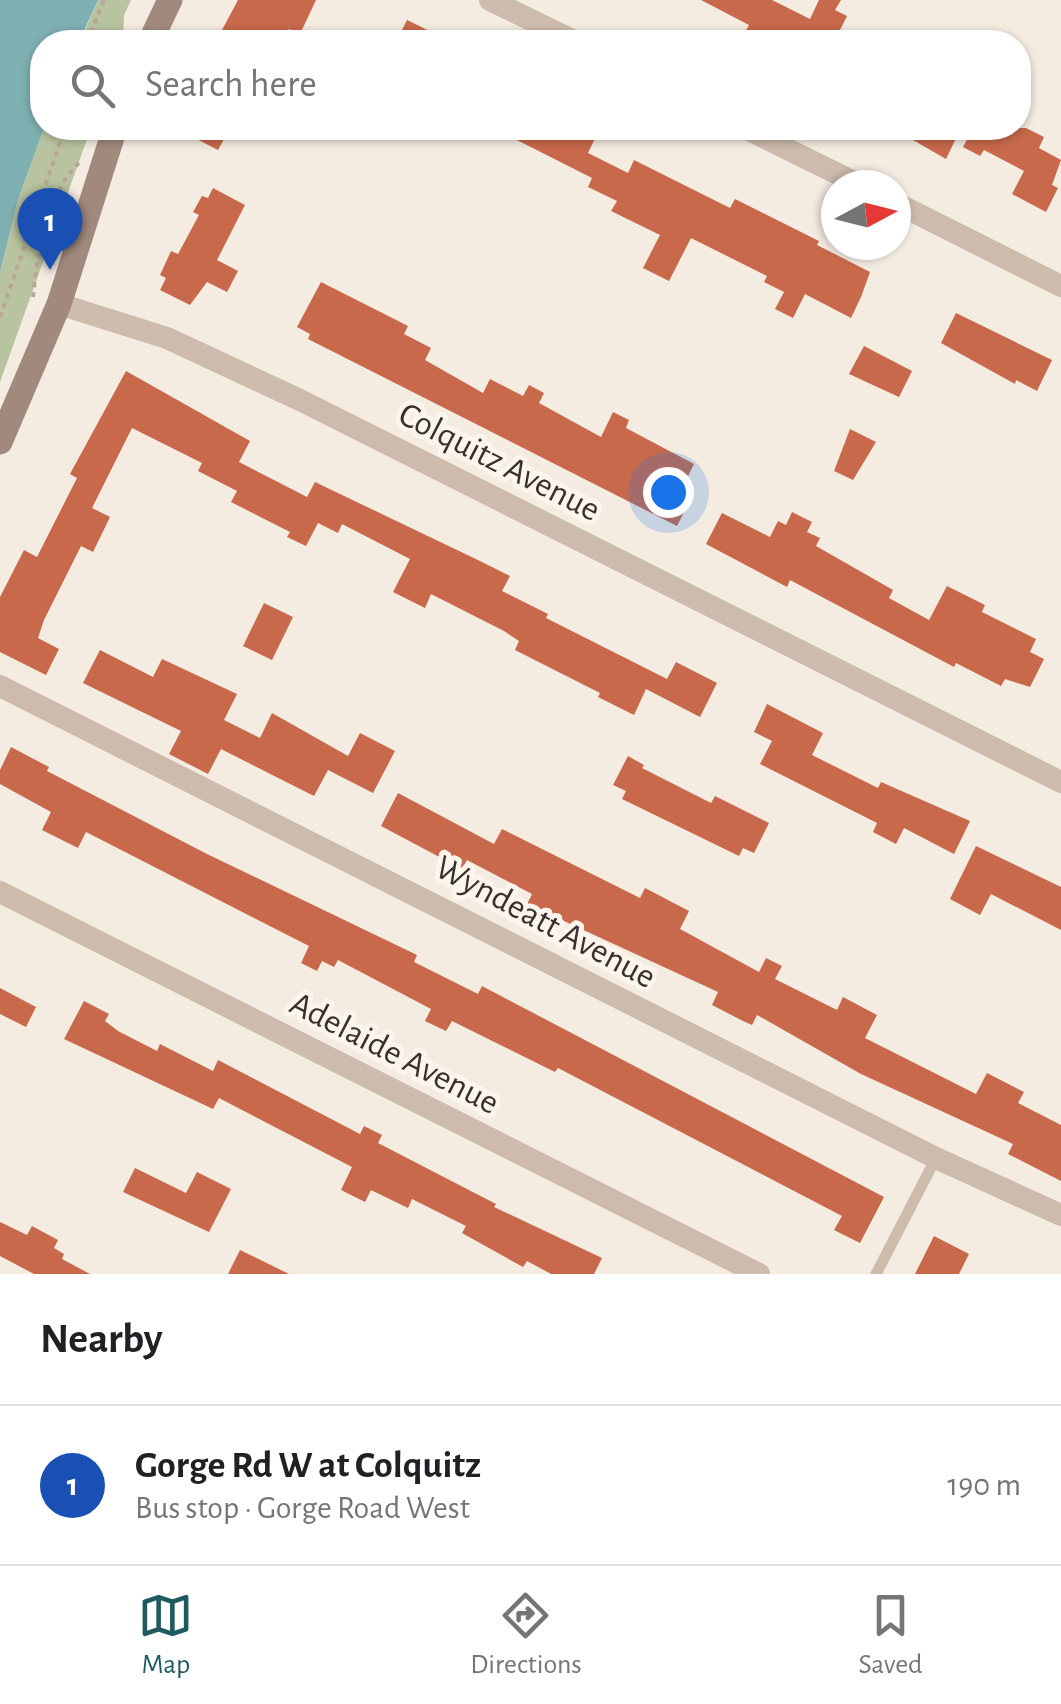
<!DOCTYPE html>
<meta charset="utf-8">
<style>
:root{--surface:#fff;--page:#f6f6f6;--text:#202124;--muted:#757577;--line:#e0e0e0;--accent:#1f5a5e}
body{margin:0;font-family:"Alegreya Sans",sans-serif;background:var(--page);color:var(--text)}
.compass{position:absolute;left:821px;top:170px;width:90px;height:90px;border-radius:50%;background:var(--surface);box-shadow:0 2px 8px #0004;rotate:83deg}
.you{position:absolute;left:668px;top:492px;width:35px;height:35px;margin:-25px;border:8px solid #fff;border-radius:50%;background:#1a73e8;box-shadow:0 0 0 15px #1a73e833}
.badge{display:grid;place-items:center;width:65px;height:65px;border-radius:50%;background:var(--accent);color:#fff;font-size:32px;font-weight:700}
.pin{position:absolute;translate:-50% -82px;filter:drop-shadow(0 2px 5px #0008)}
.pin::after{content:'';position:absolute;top:52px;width:35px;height:30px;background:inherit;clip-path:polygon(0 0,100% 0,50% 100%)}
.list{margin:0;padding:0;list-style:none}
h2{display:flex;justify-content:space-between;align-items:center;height:130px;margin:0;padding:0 40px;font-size:42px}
h2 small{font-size:32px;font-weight:400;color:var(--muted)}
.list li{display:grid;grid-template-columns:65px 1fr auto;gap:30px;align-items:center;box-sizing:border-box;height:160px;padding:0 40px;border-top:2px solid var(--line)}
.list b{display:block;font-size:38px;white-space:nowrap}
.list p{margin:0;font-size:32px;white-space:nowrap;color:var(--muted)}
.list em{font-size:32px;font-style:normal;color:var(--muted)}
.icon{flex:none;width:55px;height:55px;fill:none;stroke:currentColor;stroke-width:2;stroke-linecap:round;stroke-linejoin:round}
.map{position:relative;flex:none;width:1061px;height:1274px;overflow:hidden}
.search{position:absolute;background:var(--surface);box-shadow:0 2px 8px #0004;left:30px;right:30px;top:30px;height:110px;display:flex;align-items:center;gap:25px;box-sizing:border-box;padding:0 35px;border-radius:40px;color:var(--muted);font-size:38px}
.sheet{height:290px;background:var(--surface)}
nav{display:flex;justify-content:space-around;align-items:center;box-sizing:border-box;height:140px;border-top:2px solid var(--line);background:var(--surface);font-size:28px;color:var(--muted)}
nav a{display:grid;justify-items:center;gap:5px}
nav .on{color:var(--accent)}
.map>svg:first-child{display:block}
.green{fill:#b8c4a0}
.water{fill:#7fb0b2}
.building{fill:#c8694b}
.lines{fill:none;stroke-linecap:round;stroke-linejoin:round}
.path{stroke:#b9a596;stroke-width:4;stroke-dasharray:5 5;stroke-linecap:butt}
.lane{stroke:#cdbbac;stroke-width:11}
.street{stroke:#cdbbac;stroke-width:22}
.secondary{stroke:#a18a7d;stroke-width:25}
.labels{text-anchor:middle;stroke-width:10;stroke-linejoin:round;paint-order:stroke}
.street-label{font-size:35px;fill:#3b302b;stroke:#fbf5ee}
</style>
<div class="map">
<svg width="1061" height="1274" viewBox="0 0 1061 1274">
<rect width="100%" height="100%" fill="#f4ebe1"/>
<g class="green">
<path d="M 98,0 L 131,0 L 124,15 L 123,42 L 80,42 Z"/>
<path d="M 44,128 L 91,128 L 0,382 L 0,272 L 18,200 Z"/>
</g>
<path class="water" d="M 0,0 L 98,0 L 79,42 L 42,42 L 44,128 L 18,200 L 0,272 Z"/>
<g class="building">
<path d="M 238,0 L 316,0 L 300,34 L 289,29 L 282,42 L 246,42 L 222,30 Z"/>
<path d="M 701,0 L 772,0 L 810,19 L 819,0 L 841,0 L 835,10 L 847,16 L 834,42 L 740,42 L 749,25 Z"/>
<path d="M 407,20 L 452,42 L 396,42 Z"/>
<path d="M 175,128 L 230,128 L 218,150 Z"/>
<path d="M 493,128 L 600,128 L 588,153 L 628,173 L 634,160 L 730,208 L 735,199 L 819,241 L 817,245 L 870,272 L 861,297 L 851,318 L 805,294 L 793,318 L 775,309 L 784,292 L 764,282 L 767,276 L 691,238 L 669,281 L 643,268 L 660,235 L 611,211 L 617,201 L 588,187 L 592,178 Z"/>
<path d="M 892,128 L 961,128 L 946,159 Z"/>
<path d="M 973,128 L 1026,128 L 1044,137 L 1039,148 L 1061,160 L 1052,185 L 1058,188 L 1046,212 L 1012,194 L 1024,171 L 984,150 L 980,156 L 963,147 Z"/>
<path d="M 213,188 L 245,205 L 217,260 L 238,271 L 227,292 L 207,282 L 190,305 L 160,290 L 166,278 L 160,275 L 171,251 L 178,254 L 199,215 L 193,212 L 202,196 L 208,198 Z"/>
<path d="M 321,282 L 408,326 L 404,334 L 431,348 L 425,360 L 483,393 L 490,379 L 523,396 L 529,385 L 544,393 L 539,403 L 601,437 L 613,412 L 629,420 L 626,428 L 694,464 L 682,489 L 693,495 L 677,526 L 308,339 L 310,334 L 297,327 Z"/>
<path d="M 956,313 L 1052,360 L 1037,391 L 1016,380 L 1015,384 L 941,343 Z"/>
<path d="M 864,346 L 912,371 L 899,397 L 849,374 Z"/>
<path d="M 126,371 L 250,441 L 239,462 L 307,497 L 315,482 L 480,561 L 510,576 L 502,591 L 548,614 L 546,618 L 667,679 L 676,662 L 717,683 L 700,717 L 646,689 L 634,715 L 598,697 L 600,693 L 515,650 L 519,641 L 504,631 L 431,594 L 425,608 L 393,592 L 410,559 L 342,524 L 338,533 L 318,523 L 306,546 L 287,537 L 290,532 L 231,502 L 237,491 L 198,471 L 202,463 L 132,428 L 92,508 L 110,517 L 93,552 L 81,546 L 44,620 L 38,638 L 59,649 L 46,675 L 0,652 L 0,597 L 24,550 L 37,557 L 77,478 L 70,474 Z"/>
<path d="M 850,429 L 876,442 L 853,480 L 834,471 Z"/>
<path d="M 792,512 L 812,522 L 807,532 L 820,538 L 816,546 L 893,590 L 889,598 L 929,620 L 947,586 L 985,605 L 982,612 L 1036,639 L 1030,652 L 1044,659 L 1030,687 L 1005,679 L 1001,686 L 956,663 L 954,667 L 790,580 L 787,587 L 706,544 L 722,513 L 770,537 L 778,521 L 786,525 Z"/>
<path d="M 264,603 L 293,617 L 272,660 L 243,646 Z"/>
<path d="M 100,650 L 153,677 L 162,659 L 237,694 L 224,720 L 260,738 L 272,713 L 348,756 L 360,733 L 395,751 L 373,793 L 328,770 L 314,796 L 221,749 L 208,774 L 169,754 L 181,731 L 83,683 Z"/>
<path d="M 767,704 L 823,733 L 812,755 L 878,788 L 881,782 L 970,821 L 954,854 L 904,828 L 896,844 L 873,832 L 877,823 L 760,764 L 772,741 L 754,732 Z"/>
<path d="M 11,747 L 49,767 L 47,771 L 207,854 L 417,955 L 414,962 L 478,994 L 482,986 L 884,1197 L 860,1243 L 834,1230 L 842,1216 L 558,1068 L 555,1072 L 452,1021 L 446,1031 L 425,1021 L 431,1009 L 338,960 L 334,967 L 322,961 L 317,971 L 301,963 L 309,946 L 86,832 L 78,848 L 42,830 L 51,812 L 0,784 L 0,770 Z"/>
<path d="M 628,756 L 644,765 L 642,768 L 711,803 L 715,796 L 769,823 L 754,853 L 743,848 L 739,856 L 622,799 L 626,791 L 613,785 Z"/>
<path d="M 398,793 L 494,844 L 502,829 L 640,898 L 645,888 L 689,911 L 680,929 L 759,972 L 766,958 L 782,966 L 775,979 L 837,1010 L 843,997 L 877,1015 L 865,1038 L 976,1094 L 987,1073 L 1024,1092 L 1018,1103 L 1061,1125 L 1061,1181 L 1008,1154 L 1013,1144 L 861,1074 L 757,1015 L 752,1025 L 743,1021 L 712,1005 L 718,992 L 527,904 L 532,894 L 467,860 L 462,869 L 381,826 Z"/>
<path d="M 976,846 L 1061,887 L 1061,930 L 991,894 L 980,915 L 950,899 Z"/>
<path d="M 0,988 L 36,1007 L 26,1027 L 0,1014 Z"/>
<path d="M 84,1001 L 109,1014 L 105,1021 L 118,1031 L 157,1051 L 160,1044 L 213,1071 L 218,1060 L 360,1134 L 364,1126 L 382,1135 L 378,1143 L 496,1204 L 494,1207 L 602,1258 L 594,1274 L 551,1274 L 527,1261 L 523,1267 L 462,1233 L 466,1226 L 412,1199 L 408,1208 L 371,1190 L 365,1202 L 341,1190 L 352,1167 L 219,1098 L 213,1109 L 64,1039 Z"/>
<path d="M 135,1168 L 186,1193 L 197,1172 L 231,1189 L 209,1232 L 123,1192 Z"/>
<path d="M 0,1222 L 27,1235 L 32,1226 L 58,1240 L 54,1248 L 64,1254 L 62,1259 L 90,1274 L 34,1274 L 0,1256 Z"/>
<path d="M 934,1236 L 969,1254 L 959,1274 L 915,1274 Z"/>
<path d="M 240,1250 L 289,1274 L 228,1274 Z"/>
</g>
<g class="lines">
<g class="path">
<path d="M 87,42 L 104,0"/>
<path d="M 33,297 C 37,256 47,192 79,163"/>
<path d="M 0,317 L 65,128"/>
</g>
<path class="lane" d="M 876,1274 L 936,1158"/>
<g class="street">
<path d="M 490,0 L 576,42"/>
<path d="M 745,128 L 860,185"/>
<path d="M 896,203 L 1061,286"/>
<path d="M 59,304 L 167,338 L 300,400 L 1061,782"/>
<path d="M 0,686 L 936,1158 L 1061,1215"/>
<path d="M 0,892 L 759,1274"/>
</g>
<g class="secondary">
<path d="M 150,42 L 170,0"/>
<path d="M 0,442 L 59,304 L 115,128"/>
</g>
</g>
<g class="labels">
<g class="street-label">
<text transform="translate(500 461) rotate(27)" y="12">Colquitz Avenue</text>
<text transform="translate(546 921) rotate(28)" y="12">Wyndeatt Avenue</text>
<text transform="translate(395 1052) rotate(27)" y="12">Adelaide Avenue</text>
</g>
</g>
</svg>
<svg class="compass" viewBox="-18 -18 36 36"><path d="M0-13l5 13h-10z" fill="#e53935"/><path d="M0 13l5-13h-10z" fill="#757577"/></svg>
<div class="you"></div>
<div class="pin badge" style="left:50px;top:270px;background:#1a4fb4">1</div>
<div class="search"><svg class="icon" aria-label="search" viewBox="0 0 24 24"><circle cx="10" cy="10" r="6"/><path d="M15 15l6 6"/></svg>Search here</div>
</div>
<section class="sheet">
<h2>Nearby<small></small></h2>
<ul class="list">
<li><span class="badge" style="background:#1a4fb4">1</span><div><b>Gorge Rd W at Colquitz</b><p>Bus stop · Gorge Road West</p></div><em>190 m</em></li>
</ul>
</section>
<nav>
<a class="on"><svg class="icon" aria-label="map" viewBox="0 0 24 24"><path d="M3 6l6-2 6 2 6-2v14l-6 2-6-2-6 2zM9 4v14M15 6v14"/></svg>Map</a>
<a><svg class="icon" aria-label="directions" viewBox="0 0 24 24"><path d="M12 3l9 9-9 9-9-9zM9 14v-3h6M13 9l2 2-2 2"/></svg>Directions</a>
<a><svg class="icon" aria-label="saved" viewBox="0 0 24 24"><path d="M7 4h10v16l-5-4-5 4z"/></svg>Saved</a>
</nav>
